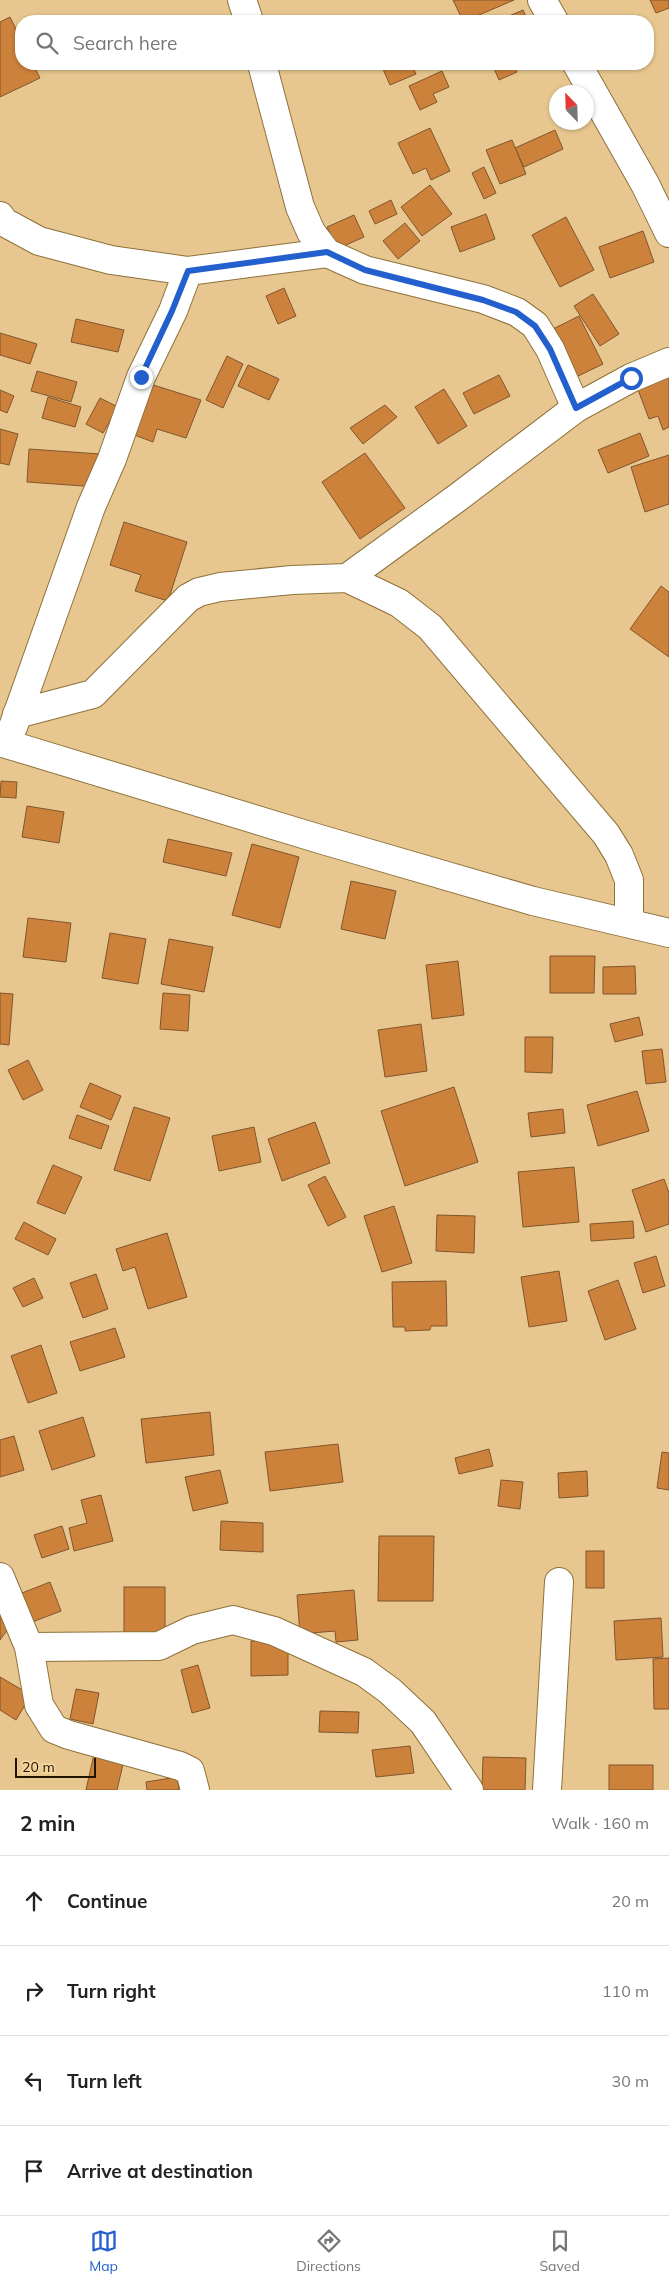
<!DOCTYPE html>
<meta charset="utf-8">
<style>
:root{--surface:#fff;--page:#f6f6f6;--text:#222;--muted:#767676;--line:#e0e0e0;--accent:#2360cd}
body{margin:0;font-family:Mulish,sans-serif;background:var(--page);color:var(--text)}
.compass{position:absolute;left:549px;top:85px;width:45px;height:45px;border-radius:50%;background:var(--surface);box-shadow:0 1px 4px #0004;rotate:337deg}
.scale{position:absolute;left:15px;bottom:12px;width:81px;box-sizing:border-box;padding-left:5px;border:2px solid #201401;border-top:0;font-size:14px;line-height:18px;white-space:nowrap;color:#201401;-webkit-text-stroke:4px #f4d49b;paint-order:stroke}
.stop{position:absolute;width:15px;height:15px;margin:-11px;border:4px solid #2360cd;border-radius:50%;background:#fff}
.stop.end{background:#2360cd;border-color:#fff;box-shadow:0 1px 5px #0008}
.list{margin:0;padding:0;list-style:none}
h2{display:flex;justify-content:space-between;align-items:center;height:65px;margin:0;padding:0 20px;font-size:21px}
h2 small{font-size:16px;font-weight:400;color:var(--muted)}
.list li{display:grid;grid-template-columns:32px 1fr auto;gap:15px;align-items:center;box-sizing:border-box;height:90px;padding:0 20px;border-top:1px solid var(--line)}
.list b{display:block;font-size:19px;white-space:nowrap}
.list em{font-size:16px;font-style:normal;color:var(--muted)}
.icon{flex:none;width:28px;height:28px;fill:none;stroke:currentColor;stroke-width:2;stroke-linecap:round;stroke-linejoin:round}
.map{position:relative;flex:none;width:669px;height:1790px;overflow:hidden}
.search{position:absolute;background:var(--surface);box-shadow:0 1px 4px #0004;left:15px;right:15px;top:15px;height:55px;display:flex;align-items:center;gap:12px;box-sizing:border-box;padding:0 18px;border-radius:20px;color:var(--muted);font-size:19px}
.sheet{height:425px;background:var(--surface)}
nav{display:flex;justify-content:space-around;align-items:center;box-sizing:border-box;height:70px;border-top:1px solid var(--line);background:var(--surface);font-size:14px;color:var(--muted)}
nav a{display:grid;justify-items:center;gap:2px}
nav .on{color:var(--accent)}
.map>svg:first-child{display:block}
.building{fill:#cd823b;stroke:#81552d}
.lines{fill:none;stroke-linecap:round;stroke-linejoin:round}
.minor-casing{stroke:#8e713b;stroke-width:30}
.minor{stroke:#fff;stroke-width:28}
.route{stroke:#2360cd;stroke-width:6}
</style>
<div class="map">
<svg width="669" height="1790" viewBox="0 0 669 1790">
<rect width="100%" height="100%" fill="#e7c78f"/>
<g class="building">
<path d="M 453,0 L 514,0 L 465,21 L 463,21 Z"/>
<path d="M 650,0 L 669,0 L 669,8 L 656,13 Z"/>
<path d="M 523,10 L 528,21 L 503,21 L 502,19 Z"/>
<path d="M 10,17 L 21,39 L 21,64 L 33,64 L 40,78 L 0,97 L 0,22 Z"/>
<path d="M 395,64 L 411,64 L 416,74 L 390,85 L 383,69 Z"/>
<path d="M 492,64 L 513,64 L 517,72 L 499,80 Z"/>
<path d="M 442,71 L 449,87 L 433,94 L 437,102 L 420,110 L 409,86 Z"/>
<path d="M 430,128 L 450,171 L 431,180 L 426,168 L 413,174 L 398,143 Z"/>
<path d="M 555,130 L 563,149 L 524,167 L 515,148 Z"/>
<path d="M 512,140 L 526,174 L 500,184 L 486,150 Z"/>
<path d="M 484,167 L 496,193 L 484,199 L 472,173 Z"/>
<path d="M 430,185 L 452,214 L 422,236 L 401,207 Z"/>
<path d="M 391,200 L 397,214 L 375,224 L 369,211 Z"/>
<path d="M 486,214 L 495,239 L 460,252 L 451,227 Z"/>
<path d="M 354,215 L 364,237 L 337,249 L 327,227 Z"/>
<path d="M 566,217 L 594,270 L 560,287 L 532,235 Z"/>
<path d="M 405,223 L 420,241 L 398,259 L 383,241 Z"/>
<path d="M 643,231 L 654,262 L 610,278 L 599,247 Z"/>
<path d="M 284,288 L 296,316 L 278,324 L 266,296 Z"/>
<path d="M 593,294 L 619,334 L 600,346 L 574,306 Z"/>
<path d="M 579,316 L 603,364 L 570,380 L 547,332 Z"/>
<path d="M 76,319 L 124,330 L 118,352 L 71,342 Z"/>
<path d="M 0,333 L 37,344 L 30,364 L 0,355 Z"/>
<path d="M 227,356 L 243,364 L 223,408 L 206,400 Z"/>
<path d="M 248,365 L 279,379 L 269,400 L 238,386 Z"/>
<path d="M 669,368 L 669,427 L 663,430 L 658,416 L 649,419 L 637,387 Z"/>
<path d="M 37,371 L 77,382 L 71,402 L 31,391 Z"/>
<path d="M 499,375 L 510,396 L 474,414 L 463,393 Z"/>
<path d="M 147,383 L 201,400 L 186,438 L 157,429 L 153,442 L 129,433 Z"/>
<path d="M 444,389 L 467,426 L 438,444 L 415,407 Z"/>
<path d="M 0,390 L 14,396 L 7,413 L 0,410 Z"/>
<path d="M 48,397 L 81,407 L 75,427 L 42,418 Z"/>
<path d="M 100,398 L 118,407 L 103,433 L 86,424 Z"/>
<path d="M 385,405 L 397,417 L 363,444 L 350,428 Z"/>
<path d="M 0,429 L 18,434 L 9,465 L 0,463 Z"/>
<path d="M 640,433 L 649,456 L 608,473 L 598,450 Z"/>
<path d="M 29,449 L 100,454 L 97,487 L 27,482 Z"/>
<path d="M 365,453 L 405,508 L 360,539 L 322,482 Z"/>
<path d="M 669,455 L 669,504 L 645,512 L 631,467 Z"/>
<path d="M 124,522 L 187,542 L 168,601 L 135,591 L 141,575 L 110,565 Z"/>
<path d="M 661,586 L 669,592 L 669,657 L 630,629 Z"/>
<path d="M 1,781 L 17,782 L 16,798 L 0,797 Z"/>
<path d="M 27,806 L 64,812 L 59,843 L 22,837 Z"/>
<path d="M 168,839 L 232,853 L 226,876 L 163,862 Z"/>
<path d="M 252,844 L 299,857 L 280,928 L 232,915 Z"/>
<path d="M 351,881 L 396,891 L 385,939 L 341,929 Z"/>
<path d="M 28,918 L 71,923 L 66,962 L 23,957 Z"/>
<path d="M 110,933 L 146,939 L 138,984 L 102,978 Z"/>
<path d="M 169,939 L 213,947 L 204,992 L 161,984 Z"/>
<path d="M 550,956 L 595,956 L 594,993 L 550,993 Z"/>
<path d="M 458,961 L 464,1015 L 432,1019 L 426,965 Z"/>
<path d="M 635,966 L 636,994 L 603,994 L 603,967 Z"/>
<path d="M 0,993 L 13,994 L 9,1045 L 0,1044 Z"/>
<path d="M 163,993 L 190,995 L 188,1031 L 160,1029 Z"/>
<path d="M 639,1017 L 643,1035 L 615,1042 L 610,1024 Z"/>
<path d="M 421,1024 L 427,1071 L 385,1077 L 378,1030 Z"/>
<path d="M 525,1037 L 553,1037 L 552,1073 L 525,1072 Z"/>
<path d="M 662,1049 L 666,1082 L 646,1084 L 642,1051 Z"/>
<path d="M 28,1060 L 43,1090 L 23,1100 L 8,1070 Z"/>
<path d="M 90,1083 L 121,1096 L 111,1120 L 80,1107 Z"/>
<path d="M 454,1087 L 478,1162 L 405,1186 L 381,1111 Z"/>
<path d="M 637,1091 L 649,1131 L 598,1146 L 587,1105 Z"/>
<path d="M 134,1107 L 170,1118 L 150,1181 L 114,1170 Z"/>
<path d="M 563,1109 L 565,1133 L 531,1137 L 528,1113 Z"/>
<path d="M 77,1115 L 109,1126 L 101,1149 L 69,1138 Z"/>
<path d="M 315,1122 L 330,1163 L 282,1181 L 268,1139 Z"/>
<path d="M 254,1127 L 261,1162 L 219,1171 L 212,1136 Z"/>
<path d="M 53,1165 L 82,1177 L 65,1214 L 37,1203 Z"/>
<path d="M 574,1167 L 579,1222 L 523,1227 L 518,1172 Z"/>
<path d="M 325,1176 L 346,1217 L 328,1226 L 308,1185 Z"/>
<path d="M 664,1179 L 669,1193 L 669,1224 L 646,1232 L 632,1190 Z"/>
<path d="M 394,1206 L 412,1263 L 382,1272 L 364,1216 Z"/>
<path d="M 437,1215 L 475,1216 L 474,1253 L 436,1251 Z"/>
<path d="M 633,1221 L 634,1238 L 591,1241 L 590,1224 Z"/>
<path d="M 24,1222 L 56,1239 L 48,1255 L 15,1239 Z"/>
<path d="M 167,1233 L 187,1297 L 148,1309 L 135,1267 L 123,1271 L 116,1249 Z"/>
<path d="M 656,1256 L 665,1286 L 643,1293 L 634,1263 Z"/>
<path d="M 559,1271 L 567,1321 L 529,1327 L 521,1277 Z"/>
<path d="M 96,1274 L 108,1309 L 83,1318 L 70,1283 Z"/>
<path d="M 34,1278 L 43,1298 L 23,1307 L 13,1288 Z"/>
<path d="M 618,1280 L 636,1329 L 605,1340 L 588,1291 Z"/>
<path d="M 446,1281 L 447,1326 L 431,1326 L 430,1330 L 405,1331 L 405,1327 L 393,1327 L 392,1282 Z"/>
<path d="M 115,1328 L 125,1357 L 80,1371 L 70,1342 Z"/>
<path d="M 41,1345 L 57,1393 L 28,1403 L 11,1356 Z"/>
<path d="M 210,1412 L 214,1455 L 146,1463 L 141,1419 Z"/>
<path d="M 83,1417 L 95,1456 L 52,1470 L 39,1431 Z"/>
<path d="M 14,1436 L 24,1470 L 0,1477 L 0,1440 Z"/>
<path d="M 338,1444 L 343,1482 L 270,1491 L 265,1452 Z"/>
<path d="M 489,1449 L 493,1466 L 459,1474 L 455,1458 Z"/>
<path d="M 662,1452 L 669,1453 L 669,1490 L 657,1488 Z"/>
<path d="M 220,1470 L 228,1503 L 193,1511 L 185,1477 Z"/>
<path d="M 587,1471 L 588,1496 L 559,1498 L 558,1473 Z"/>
<path d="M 501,1480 L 523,1482 L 520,1509 L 498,1506 Z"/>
<path d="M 101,1495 L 113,1541 L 74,1551 L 69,1528 L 87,1523 L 81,1500 Z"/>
<path d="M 221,1521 L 263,1523 L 263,1552 L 220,1550 Z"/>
<path d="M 62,1526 L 69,1549 L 42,1558 L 34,1535 Z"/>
<path d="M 379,1536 L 434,1536 L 433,1601 L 378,1601 Z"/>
<rect x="586" y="1551" width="18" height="37"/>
<path d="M 50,1582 L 61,1611 L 27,1624 L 17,1595 Z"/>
<rect x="124" y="1587" width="41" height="47"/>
<path d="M 354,1590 L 358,1640 L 336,1642 L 335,1631 L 300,1634 L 297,1595 Z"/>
<path d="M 0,1607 L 16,1618 L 0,1640 Z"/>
<path d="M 661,1618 L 663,1657 L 616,1660 L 614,1621 Z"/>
<path d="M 288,1640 L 288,1675 L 251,1676 L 251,1641 Z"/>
<path d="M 669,1658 L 669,1709 L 654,1709 L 653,1659 Z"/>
<path d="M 198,1665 L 210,1708 L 192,1713 L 181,1670 Z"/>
<path d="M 0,1677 L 31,1695 L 16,1720 L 0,1710 Z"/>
<path d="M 76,1689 L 99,1693 L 93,1724 L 70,1719 Z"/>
<path d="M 320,1711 L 359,1712 L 358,1733 L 319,1732 Z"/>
<path d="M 410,1746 L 414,1773 L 376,1777 L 372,1750 Z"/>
<path d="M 94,1754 L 124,1760 L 117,1790 L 86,1790 Z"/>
<path d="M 483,1757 L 526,1758 L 525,1790 L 482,1790 Z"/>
<rect x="609" y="1765" width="44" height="25"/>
<path d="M 177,1777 L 179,1790 L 147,1790 L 146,1782 Z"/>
</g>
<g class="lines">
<defs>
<g id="minor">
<path d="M 242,0 L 249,21"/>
<path d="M 542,0 L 554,21"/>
<path d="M 262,64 L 300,207 L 311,232 L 327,253 L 365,270 L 483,299 L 517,312 L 535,325 L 550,349 L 576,408"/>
<path d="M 577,64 L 645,184 L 669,233"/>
<path d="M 0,216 L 4,222 L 39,241 L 111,260 L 188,271 L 327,253"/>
<path d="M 347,578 L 457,498 L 576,408 L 631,378 L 669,362"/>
<path d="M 17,714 L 93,694 L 188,598 L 199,592 L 220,587 L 292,580 L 347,578 L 399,603 L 430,627 L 606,834 L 619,855 L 629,880 L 629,922"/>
<path d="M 13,727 L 91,507 L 112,459 L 141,377 L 173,311 L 188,271"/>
<path d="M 0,742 L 323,840 L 533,901 L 669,933"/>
<path d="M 0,1577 L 29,1647 L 39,1705 L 54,1729 L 69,1735 L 180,1766 L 190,1771 L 195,1790"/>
<path d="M 29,1647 L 159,1646 L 192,1630 L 233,1620 L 274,1631 L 364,1672 L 390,1691 L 423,1722 L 469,1790"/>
<path d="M 547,1790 L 559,1582"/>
</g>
</defs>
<use href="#minor" class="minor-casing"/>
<use href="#minor" class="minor"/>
</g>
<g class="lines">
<path class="route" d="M 141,377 L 172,311 L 188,271 L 327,252 L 365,270 L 483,300 L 516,312 L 535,326 L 550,349 L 576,408 L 631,378"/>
</g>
</svg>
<svg class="compass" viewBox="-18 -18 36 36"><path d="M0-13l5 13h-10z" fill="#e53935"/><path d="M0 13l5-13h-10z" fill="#767676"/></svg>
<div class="scale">20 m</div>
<div class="stop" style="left:631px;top:378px"></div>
<div class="stop end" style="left:141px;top:377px"></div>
<div class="search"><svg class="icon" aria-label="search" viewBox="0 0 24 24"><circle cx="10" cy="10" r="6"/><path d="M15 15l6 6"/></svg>Search here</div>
</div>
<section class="sheet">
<h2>2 min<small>Walk · 160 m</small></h2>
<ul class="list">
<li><svg class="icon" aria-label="ahead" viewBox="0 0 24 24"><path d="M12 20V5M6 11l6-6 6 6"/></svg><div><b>Continue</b></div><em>20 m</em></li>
<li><svg class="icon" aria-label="right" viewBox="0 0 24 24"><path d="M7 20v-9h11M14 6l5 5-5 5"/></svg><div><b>Turn right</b></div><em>110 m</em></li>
<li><svg class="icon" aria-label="left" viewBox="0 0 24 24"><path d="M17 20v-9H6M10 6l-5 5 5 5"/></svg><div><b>Turn left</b></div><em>30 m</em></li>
<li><svg class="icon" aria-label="arrive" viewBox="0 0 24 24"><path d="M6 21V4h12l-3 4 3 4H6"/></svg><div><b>Arrive at destination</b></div></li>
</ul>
</section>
<nav>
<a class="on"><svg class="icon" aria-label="map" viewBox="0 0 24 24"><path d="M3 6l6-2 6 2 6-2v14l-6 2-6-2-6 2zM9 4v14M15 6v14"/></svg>Map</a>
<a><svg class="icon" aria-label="directions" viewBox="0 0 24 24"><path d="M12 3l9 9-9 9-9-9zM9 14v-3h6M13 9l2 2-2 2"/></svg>Directions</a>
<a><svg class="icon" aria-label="saved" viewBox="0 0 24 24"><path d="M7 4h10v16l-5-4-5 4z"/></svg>Saved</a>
</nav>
